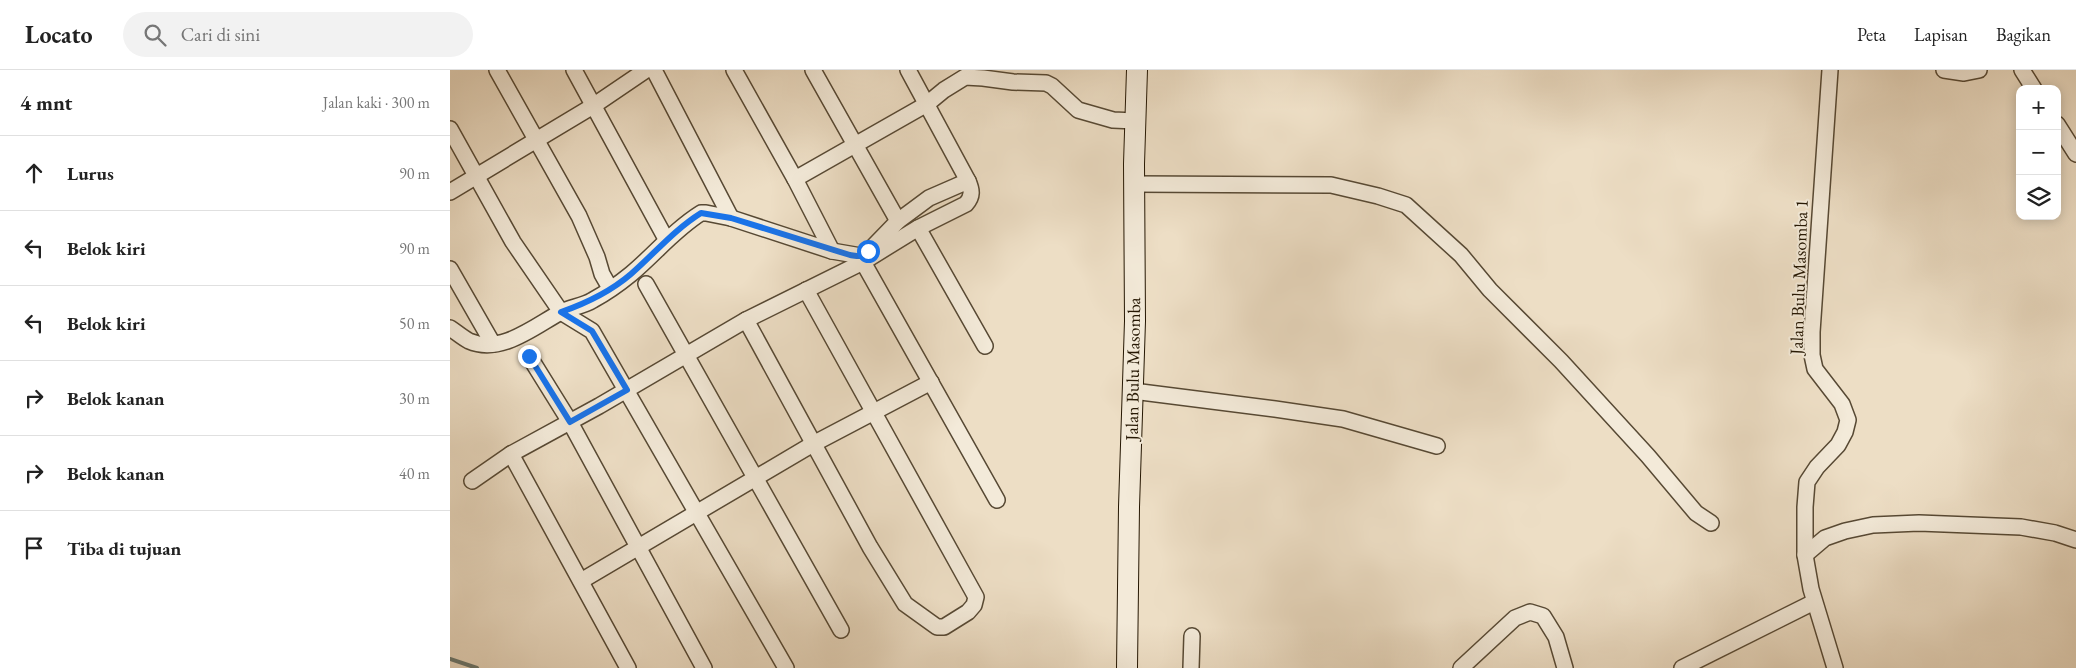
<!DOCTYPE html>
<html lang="id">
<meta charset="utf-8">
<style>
:root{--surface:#fff;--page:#f2f2f2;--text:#222;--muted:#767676;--line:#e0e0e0}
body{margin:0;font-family:"EB Garamond",serif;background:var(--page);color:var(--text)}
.controls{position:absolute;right:15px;top:15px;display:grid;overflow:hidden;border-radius:10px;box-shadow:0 2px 12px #0003}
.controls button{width:45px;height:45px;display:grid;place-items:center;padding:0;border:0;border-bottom:1px solid var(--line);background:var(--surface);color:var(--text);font:25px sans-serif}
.stop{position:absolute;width:15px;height:15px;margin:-11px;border:4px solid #1a73e8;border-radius:50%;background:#fff}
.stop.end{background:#1a73e8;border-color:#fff;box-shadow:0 1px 5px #0008}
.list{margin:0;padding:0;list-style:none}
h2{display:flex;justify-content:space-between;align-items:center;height:65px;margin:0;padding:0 20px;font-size:21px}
h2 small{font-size:16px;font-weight:400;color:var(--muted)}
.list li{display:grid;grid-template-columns:32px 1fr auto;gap:15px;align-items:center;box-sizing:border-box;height:75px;padding:0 20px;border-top:1px solid var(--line)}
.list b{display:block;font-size:19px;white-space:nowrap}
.list em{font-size:16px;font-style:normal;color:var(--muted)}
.icon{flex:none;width:28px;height:28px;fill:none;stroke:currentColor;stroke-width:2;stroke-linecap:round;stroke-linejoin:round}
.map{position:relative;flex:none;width:1626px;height:598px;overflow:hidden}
header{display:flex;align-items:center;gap:30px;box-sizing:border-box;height:70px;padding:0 25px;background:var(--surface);border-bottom:1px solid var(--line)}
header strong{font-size:24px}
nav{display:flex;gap:28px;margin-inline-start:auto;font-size:18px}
.search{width:350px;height:45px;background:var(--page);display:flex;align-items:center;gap:12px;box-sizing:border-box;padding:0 18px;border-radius:28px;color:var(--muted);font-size:19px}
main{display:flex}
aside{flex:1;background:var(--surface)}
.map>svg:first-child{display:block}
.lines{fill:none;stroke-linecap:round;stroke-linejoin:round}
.stream{stroke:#6b7971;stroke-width:4}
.street-casing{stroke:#574934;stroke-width:18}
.secondary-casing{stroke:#251703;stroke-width:22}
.street{stroke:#f3ead9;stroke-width:15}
.secondary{stroke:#f3ead9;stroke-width:20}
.route{stroke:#1a73e8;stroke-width:6}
.labels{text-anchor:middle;stroke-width:4;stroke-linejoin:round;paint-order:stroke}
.street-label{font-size:18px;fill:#251703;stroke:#f3ead9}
</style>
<header>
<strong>Locato</strong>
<div class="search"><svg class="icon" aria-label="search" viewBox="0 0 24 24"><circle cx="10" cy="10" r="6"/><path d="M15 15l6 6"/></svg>Cari di sini</div>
<nav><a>Peta</a><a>Lapisan</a><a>Bagikan</a></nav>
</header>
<main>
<aside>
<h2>4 mnt<small>Jalan kaki · 300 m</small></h2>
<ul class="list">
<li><svg class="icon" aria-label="ahead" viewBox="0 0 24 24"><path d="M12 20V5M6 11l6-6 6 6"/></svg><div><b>Lurus</b></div><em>90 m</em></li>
<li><svg class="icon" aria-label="left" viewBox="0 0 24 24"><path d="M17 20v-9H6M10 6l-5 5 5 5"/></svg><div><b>Belok kiri</b></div><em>90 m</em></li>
<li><svg class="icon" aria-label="left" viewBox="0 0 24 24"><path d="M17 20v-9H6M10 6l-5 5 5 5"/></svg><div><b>Belok kiri</b></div><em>50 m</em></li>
<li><svg class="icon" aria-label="right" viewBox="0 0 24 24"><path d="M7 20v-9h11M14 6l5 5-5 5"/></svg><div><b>Belok kanan</b></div><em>30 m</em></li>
<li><svg class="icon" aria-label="right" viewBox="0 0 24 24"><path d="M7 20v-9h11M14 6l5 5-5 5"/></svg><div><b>Belok kanan</b></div><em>40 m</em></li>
<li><svg class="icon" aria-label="arrive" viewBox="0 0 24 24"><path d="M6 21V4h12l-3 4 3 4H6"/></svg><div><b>Tiba di tujuan</b></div></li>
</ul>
</aside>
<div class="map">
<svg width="1626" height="598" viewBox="0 0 1626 598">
<rect width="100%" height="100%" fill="#eddec5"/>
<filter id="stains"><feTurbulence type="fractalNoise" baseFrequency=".004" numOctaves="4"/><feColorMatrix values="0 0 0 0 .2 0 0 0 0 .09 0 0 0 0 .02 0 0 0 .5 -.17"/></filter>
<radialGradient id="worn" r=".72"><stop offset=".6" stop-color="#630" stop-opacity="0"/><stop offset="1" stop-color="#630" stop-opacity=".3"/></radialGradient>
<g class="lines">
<path class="stream" d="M 0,589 L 27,598"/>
<defs>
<g id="street">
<path d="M 47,0 L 129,146 L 147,187 L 152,204 L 160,218"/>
<path d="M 124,0 L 216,169"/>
<path d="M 204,0 L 281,148"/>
<path d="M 284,0 L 345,109 L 382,181"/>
<path d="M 363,0 L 448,151"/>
<path d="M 1380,0 L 1362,262 L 1362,285 L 1365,299 L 1392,334 L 1398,350 L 1395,362 L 1388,375 L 1367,397 L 1357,412 L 1355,437 L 1355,485 L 1361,519 L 1385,598"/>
<path d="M 1494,0 L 1514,3 L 1529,0"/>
<path d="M 1572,0 L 1584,19"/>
<path d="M 1607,54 L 1626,84"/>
<path d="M 0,59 L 63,172 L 111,242 L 142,261 L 336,598"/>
<path d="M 345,109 L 477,34 L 494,20 L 515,7 L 533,8 L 563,12 L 596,13 L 602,16 L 628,40 L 663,50 L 685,51"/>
<path d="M 685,114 L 881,115 L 928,126 L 956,135 L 1011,185 L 1040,220 L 1111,291 L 1198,386 L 1246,443 L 1261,453"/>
<path d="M 0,122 L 143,36 L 196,0"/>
<path d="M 468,158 L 535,276"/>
<path d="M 413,192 L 547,430"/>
<path d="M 0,199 L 43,274"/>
<path d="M 196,214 L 391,560"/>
<path d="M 296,250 L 420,477 L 455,534 L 487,557 L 494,557 L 518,542 L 524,535 L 526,527 L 356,220"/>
<path d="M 0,258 C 6,262 13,268 19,271 C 51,285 85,256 111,242 C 121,237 134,236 143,230 C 156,223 170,213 181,204 C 205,184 224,160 251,143 L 256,143 L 281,148 L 382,181 L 411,186 L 416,184 L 448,151 L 479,128 L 518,111"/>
<path d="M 79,286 L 120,352 L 254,598"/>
<path d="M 683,321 L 825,339 L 893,349 L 987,376"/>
<path d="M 61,384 L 178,598"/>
<path d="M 22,411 L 61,384 L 149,336 L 296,250 L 413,192 L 468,158 L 516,134 C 523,126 522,120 518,111 L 458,0"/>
<path d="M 1355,485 L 1375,468 L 1395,461 L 1423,455 L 1469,453 L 1571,457 L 1605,463 L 1626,470"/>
<path d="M 131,511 L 363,374 L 481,312"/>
<path d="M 741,598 L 742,566"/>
<path d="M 1011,598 L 1065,548 L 1080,542 L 1093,546 L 1106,567 L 1115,598"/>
<path d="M 1232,598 L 1364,532"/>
</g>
<path id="secondary" d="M 677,598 L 679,437 L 685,251 L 684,94 L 687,0"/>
</defs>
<use href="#street" class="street-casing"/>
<use href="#secondary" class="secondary-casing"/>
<use href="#street" class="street"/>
<use href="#secondary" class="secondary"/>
</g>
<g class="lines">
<path class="route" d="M 79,286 L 120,352 L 177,320 L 142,261 L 111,242 C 137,233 160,222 181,204 C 205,183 224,160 251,143 L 281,148 L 400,185 C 408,186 414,188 418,181"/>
</g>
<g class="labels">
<g class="street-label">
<text transform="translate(1349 207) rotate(-88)" y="6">Jalan Bulu Masomba 1</text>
<text transform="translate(683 299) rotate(-89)" y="6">Jalan Bulu Masomba</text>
</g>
</g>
<rect width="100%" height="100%" filter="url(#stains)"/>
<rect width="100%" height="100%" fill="url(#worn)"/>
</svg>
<div class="controls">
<button>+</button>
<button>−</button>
<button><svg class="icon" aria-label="layers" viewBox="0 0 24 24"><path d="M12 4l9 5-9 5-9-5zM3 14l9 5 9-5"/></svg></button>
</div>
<div class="stop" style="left:418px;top:181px"></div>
<div class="stop end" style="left:79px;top:286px"></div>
</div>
</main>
